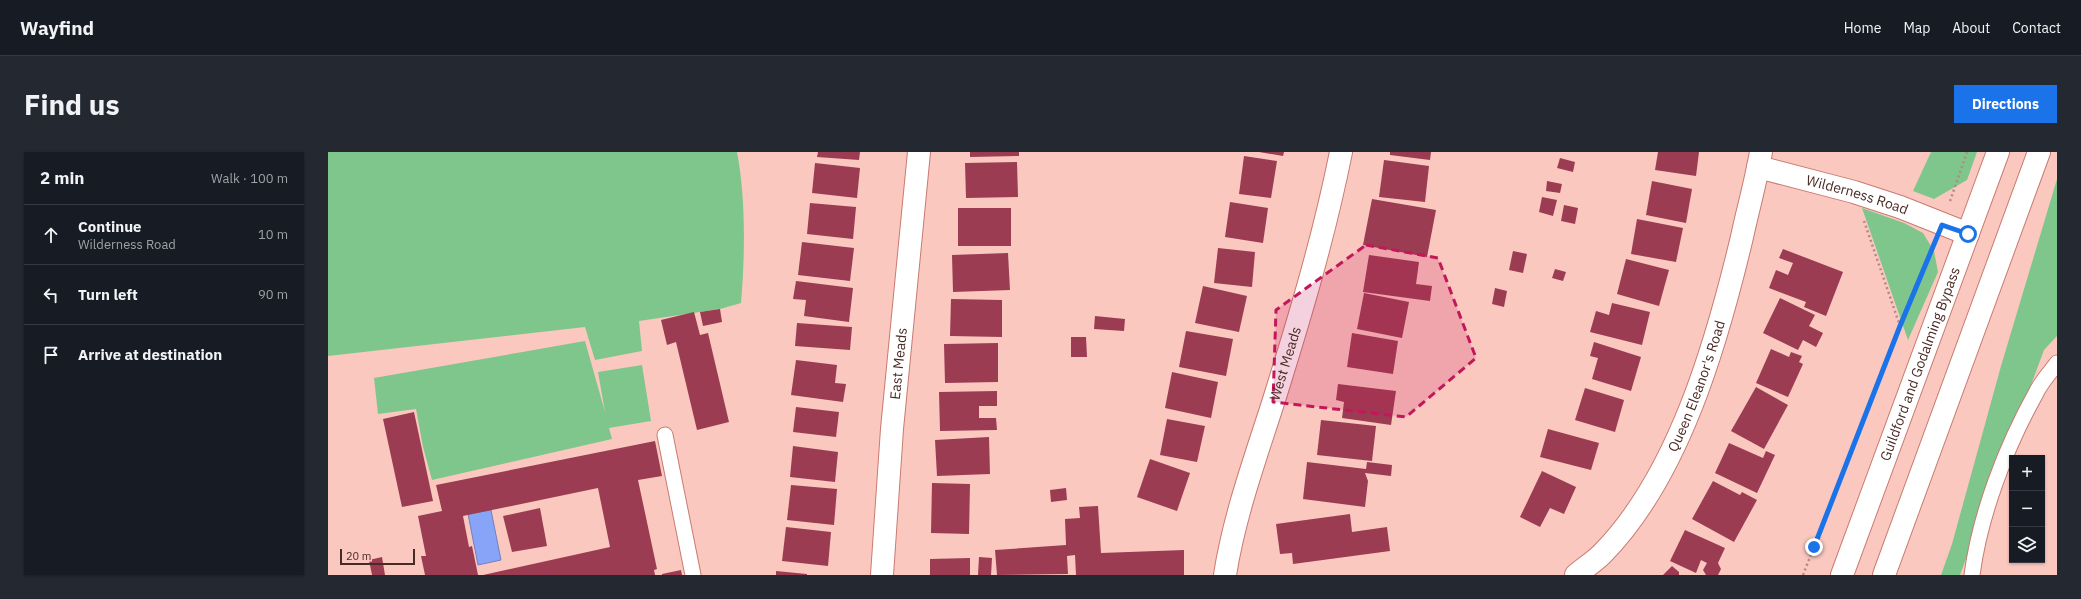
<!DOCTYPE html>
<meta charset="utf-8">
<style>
:root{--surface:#171b24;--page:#242831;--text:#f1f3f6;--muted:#9ea1a6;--line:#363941;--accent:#1a73e8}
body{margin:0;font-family:"IBM Plex Sans",sans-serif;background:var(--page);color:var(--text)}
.controls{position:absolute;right:12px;bottom:12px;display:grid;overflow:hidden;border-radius:0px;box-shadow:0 1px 3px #0004}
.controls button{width:36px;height:36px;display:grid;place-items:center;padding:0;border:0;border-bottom:1px solid var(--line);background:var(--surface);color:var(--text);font:20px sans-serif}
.scale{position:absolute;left:12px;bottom:10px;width:75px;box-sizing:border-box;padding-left:4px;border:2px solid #4a2a25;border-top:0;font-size:11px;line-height:14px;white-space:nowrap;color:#4a2a25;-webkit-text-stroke:3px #fbc8c0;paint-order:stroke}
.stop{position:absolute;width:12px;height:12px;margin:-9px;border:3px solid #1a73e8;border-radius:50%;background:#fff}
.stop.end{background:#1a73e8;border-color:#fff;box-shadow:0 1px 4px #0008}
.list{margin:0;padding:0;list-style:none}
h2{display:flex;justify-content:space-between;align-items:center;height:52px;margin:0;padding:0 16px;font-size:17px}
h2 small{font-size:13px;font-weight:400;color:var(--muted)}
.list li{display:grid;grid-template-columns:26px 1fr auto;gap:12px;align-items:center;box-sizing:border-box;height:60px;padding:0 16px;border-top:1px solid var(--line)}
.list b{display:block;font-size:15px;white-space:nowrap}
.list p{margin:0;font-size:13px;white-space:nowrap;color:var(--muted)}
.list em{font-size:13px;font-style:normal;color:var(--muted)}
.icon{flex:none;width:22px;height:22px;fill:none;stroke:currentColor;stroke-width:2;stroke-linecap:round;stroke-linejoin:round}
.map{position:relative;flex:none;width:1729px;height:423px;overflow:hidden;border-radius:0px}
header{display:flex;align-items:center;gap:24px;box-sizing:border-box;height:56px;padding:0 20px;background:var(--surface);border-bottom:1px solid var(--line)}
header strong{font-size:19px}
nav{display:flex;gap:22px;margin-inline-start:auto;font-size:14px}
.intro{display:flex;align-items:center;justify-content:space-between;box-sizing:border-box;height:96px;padding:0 24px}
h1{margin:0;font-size:28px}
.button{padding:10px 18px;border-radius:0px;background:var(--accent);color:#fff;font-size:14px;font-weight:700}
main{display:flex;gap:24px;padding:0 24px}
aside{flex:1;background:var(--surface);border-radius:0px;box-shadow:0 1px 3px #0004}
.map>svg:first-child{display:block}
.green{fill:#7fc68c}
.water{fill:#88a4f9;stroke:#757fb9}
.building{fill:#9b3c52}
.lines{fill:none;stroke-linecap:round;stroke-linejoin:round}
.lane-casing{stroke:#c87b70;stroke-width:17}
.street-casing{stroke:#c87b70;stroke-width:24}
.highway-casing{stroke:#c87b70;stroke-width:24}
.path{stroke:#b48882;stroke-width:2.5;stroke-dasharray:2 3;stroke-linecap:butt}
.lane{stroke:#fff;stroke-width:15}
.street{stroke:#fff;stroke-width:22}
.highway{stroke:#fff;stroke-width:22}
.route{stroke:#1a73e8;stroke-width:5}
.marked{fill:#c2185b;fill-opacity:0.2;stroke:#c2185b;stroke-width:3;stroke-dasharray:8 5;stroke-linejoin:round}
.labels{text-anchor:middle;stroke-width:4;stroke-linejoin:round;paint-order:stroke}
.street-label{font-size:14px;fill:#4a2a25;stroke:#fbc8c0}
</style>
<header>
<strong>Wayfind</strong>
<nav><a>Home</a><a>Map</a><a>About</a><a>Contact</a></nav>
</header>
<div class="intro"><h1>Find us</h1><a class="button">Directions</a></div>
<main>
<aside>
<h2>2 min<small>Walk · 100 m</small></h2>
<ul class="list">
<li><svg class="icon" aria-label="ahead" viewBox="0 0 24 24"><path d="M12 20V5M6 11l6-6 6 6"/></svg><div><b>Continue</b><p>Wilderness Road</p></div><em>10 m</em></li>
<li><svg class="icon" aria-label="left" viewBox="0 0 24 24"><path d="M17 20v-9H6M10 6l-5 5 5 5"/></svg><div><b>Turn left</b></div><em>90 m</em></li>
<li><svg class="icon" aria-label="arrive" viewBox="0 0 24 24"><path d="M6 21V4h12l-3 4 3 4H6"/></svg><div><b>Arrive at destination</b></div></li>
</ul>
</aside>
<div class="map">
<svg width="1729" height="423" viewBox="0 0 1729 423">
<rect width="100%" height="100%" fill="#fbc8c0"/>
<g class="green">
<path d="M 0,0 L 409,0 C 418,46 417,104 413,151 L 392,157 L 311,169 L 314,199 L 267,208 L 257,175 L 0,204 Z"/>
<path d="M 1603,0 L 1649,0 L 1639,28 L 1606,47 L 1585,39 Z"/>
<path d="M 1729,27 L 1729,184 L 1716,198 L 1632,423 L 1613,423 L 1624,392 L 1673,214 Z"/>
<path d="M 1534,56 L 1576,71 L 1595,81 L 1606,99 L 1610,120 L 1580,188 Z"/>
<path d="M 257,189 L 277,260 L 270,220 L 314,213 L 323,269 L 281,276 L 284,287 L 104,328 L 95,295 L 88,257 L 50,262 L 46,226 Z"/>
</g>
<path class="water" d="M 163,358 L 173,408 L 150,413 L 140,362 Z"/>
<g class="building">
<path d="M 490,0 L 532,0 L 531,8 L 489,5 Z"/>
<path d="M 642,0 L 691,0 L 691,4 L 642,5 Z"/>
<path d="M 931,0 L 956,0 L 955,4 Z"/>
<path d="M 1062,0 L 1103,0 L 1102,8 L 1062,3 Z"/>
<path d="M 1330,0 L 1371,0 L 1368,24 L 1327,18 Z"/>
<path d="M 916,4 L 949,9 L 943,46 L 911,42 Z"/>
<path d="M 1232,6 L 1247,10 L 1245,20 L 1229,16 Z"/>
<path d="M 1056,8 L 1101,14 L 1097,50 L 1051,45 Z"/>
<path d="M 689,10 L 690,45 L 638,46 L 637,11 Z"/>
<path d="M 487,11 L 532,16 L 529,46 L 484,41 Z"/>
<path d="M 1219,29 L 1234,32 L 1232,41 L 1218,39 Z"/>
<path d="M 1324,29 L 1364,37 L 1358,71 L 1318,63 Z"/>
<path d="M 1214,45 L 1229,48 L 1225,64 L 1211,60 Z"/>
<path d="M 1044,47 L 1108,58 L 1099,105 L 1035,93 Z"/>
<path d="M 902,50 L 940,56 L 935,91 L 897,85 Z"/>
<path d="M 482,51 L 528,55 L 525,87 L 479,82 Z"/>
<path d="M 1236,53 L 1250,56 L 1247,72 L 1233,69 Z"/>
<rect x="630" y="56" width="53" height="38"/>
<path d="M 1309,67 L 1355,76 L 1348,110 L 1303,102 Z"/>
<path d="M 474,90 L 526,96 L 522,129 L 470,123 Z"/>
<path d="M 890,96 L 927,100 L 924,135 L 886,131 Z"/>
<path d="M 1455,97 L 1515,120 L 1498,164 L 1476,155 L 1478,150 L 1441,136 L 1448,118 L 1460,123 L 1465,111 L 1451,106 Z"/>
<path d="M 1185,99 L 1199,102 L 1195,121 L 1181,118 Z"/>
<path d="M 680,101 L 682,138 L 625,140 L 624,103 Z"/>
<path d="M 1041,103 L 1091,110 L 1088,132 L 1104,134 L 1102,149 L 1035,140 Z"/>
<path d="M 1298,107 L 1341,118 L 1331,154 L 1289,142 Z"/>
<path d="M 1227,117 L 1238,120 L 1235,129 L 1224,126 Z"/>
<path d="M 468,129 L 525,136 L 521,170 L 476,164 L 478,148 L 465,147 Z"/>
<path d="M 875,134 L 919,144 L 911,180 L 867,171 Z"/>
<path d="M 1167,136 L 1179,139 L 1176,155 L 1164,152 Z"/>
<path d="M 1036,141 L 1081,150 L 1074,186 L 1029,177 Z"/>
<path d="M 1452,146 L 1487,163 L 1481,174 L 1495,181 L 1488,195 L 1475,188 L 1470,198 L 1435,181 Z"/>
<path d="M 623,147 L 674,148 L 674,185 L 622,184 Z"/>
<path d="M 1284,151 L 1322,160 L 1314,193 L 1262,180 L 1268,159 L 1281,163 Z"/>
<path d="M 392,157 L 394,170 L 375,174 L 372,160 Z"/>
<path d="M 366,160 L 372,183 L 380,181 L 401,270 L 369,278 L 348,190 L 339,193 L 333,168 Z"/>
<path d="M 767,164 L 797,167 L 796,179 L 766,177 Z"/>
<path d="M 469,171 L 524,175 L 522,198 L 467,194 Z"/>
<path d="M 858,179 L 905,187 L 898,224 L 851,215 Z"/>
<path d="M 1024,181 L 1070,189 L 1065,222 L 1019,215 Z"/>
<path d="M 743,185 L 758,185 L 759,205 L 743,205 Z"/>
<path d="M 1266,190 L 1313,205 L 1303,239 L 1264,227 L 1270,206 L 1262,204 Z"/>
<path d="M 670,191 L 670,230 L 617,231 L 616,192 Z"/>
<path d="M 1443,197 L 1461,205 L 1463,200 L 1474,204 L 1471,210 L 1475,212 L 1460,245 L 1428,231 Z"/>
<path d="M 468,208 L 509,213 L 507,231 L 518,232 L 515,250 L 463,243 Z"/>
<path d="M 844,220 L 890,230 L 883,266 L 837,256 Z"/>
<path d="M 1010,232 L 1068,239 L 1063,273 L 1014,266 L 1016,250 L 1008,248 Z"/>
<path d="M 1428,235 L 1460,253 L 1436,297 L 1403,279 Z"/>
<path d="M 1257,236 L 1296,248 L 1287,280 L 1247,268 Z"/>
<path d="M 669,239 L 669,254 L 651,254 L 651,266 L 668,266 L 669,278 L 612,279 L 611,240 Z"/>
<path d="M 468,255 L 511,260 L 508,285 L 465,280 Z"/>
<path d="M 86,260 L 105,349 L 74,355 L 55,267 Z"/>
<path d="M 839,267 L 877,274 L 869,310 L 832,303 Z"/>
<path d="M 993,268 L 1048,274 L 1044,309 L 989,303 Z"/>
<path d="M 1220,277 L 1271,291 L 1263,318 L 1212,305 Z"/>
<path d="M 661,285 L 662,322 L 609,324 L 607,288 Z"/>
<path d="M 327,289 L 334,324 L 310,328 L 329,417 L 326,418 L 327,423 L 155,423 L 282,395 L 270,336 L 135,364 L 141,395 L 144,394 L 150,423 L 97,423 L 93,404 L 98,404 L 90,364 L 114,359 L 108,333 Z"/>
<path d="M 1401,291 L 1435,306 L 1438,299 L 1447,303 L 1429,341 L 1387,321 Z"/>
<path d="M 465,294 L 510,300 L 507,330 L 462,325 Z"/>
<path d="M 822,307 L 862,321 L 849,359 L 809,345 Z"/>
<path d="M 979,310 L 1038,317 L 1039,310 L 1064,313 L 1063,324 L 1037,321 L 1040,329 L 1037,355 L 975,347 Z"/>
<path d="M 1214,319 L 1248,335 L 1236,362 L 1222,356 L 1212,375 L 1192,365 Z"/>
<path d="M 1385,329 L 1412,343 L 1414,340 L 1429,348 L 1406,390 L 1364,367 Z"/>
<path d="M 604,331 L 642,332 L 641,382 L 603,381 Z"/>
<path d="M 463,333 L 509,337 L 506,373 L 459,368 Z"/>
<path d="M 738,336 L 739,348 L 723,350 L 722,338 Z"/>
<path d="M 770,354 L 773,401 L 856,398 L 856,423 L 748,423 L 747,403 L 739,404 L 740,422 L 669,423 L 667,398 L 738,393 L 737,367 L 752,366 L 751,355 Z"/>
<path d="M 212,356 L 219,394 L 184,400 L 175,364 Z"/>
<path d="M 1022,362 L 1024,380 L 1059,375 L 1062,399 L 965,412 L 964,401 L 952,402 L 948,372 Z"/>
<path d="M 458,375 L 503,380 L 500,414 L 454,409 Z"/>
<path d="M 1357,378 L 1397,396 L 1390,411 L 1393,417 L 1390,423 L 1378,423 L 1375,418 L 1379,411 L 1373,408 L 1368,421 L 1342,409 Z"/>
<path d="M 54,405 L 57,423 L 44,423 L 41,408 Z"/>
<path d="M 651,405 L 664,406 L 663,423 L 650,423 Z"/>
<path d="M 642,406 L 642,423 L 602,423 L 602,407 Z"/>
<path d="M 1344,414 L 1351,420 L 1351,423 L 1335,423 Z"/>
<path d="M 353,418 L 354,423 L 334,423 L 334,422 Z"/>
<path d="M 448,419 L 479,422 L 479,423 L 448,423 Z"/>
</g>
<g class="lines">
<defs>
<g id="lane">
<path d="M 337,283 L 365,423"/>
<path d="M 1644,423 C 1652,362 1678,295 1708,241 C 1713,230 1722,221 1729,211"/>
</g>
<g id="street">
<path id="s1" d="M 1430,15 L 1526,40 L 1572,55 L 1640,82"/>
<path id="s2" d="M 554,423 L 564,277 L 591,0"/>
<path id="s3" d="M 897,423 C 906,365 927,307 945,251 C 971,168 996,85 1013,0"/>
<path id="s4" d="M 1248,423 C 1256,416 1266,410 1274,402 C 1351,324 1389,190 1414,85 C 1420,57 1428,29 1433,0"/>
</g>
<g id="highway">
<path id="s5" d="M 1514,423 L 1670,0"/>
<path d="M 1556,423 L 1711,0"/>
</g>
</defs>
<use href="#lane" class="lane-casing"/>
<use href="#street" class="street-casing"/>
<use href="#highway" class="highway-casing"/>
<g class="path">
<path d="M 1622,49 L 1639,0"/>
<path d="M 1536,69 L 1572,174"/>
<path d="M 1475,423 L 1572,174 L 1606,93"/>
</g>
<use href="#lane" class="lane"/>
<use href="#street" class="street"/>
<use href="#highway" class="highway"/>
</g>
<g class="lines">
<path class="route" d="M 1486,395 L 1572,174 L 1614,73 L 1640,82"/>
</g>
<path class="marked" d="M 1038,93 L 1110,106 L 1148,206 L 1078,265 L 945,250 L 948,158 Z"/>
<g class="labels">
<g class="street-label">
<text dy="5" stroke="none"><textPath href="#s1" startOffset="103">Wilderness Road</textPath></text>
<text dy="5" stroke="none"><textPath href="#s2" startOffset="212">East Meads</textPath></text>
<text dy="5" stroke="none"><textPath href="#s3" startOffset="220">West Meads</textPath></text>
<text dy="5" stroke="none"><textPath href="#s5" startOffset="225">Guildford and Godalming Bypass</textPath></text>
<text dy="5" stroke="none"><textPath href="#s4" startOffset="228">Queen Eleanor's Road</textPath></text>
</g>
</g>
</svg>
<div class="controls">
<button>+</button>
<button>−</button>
<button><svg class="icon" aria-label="layers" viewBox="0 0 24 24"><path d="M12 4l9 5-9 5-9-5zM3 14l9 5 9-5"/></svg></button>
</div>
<div class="scale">20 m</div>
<div class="stop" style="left:1640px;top:82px"></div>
<div class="stop end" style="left:1486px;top:395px"></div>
</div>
</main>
